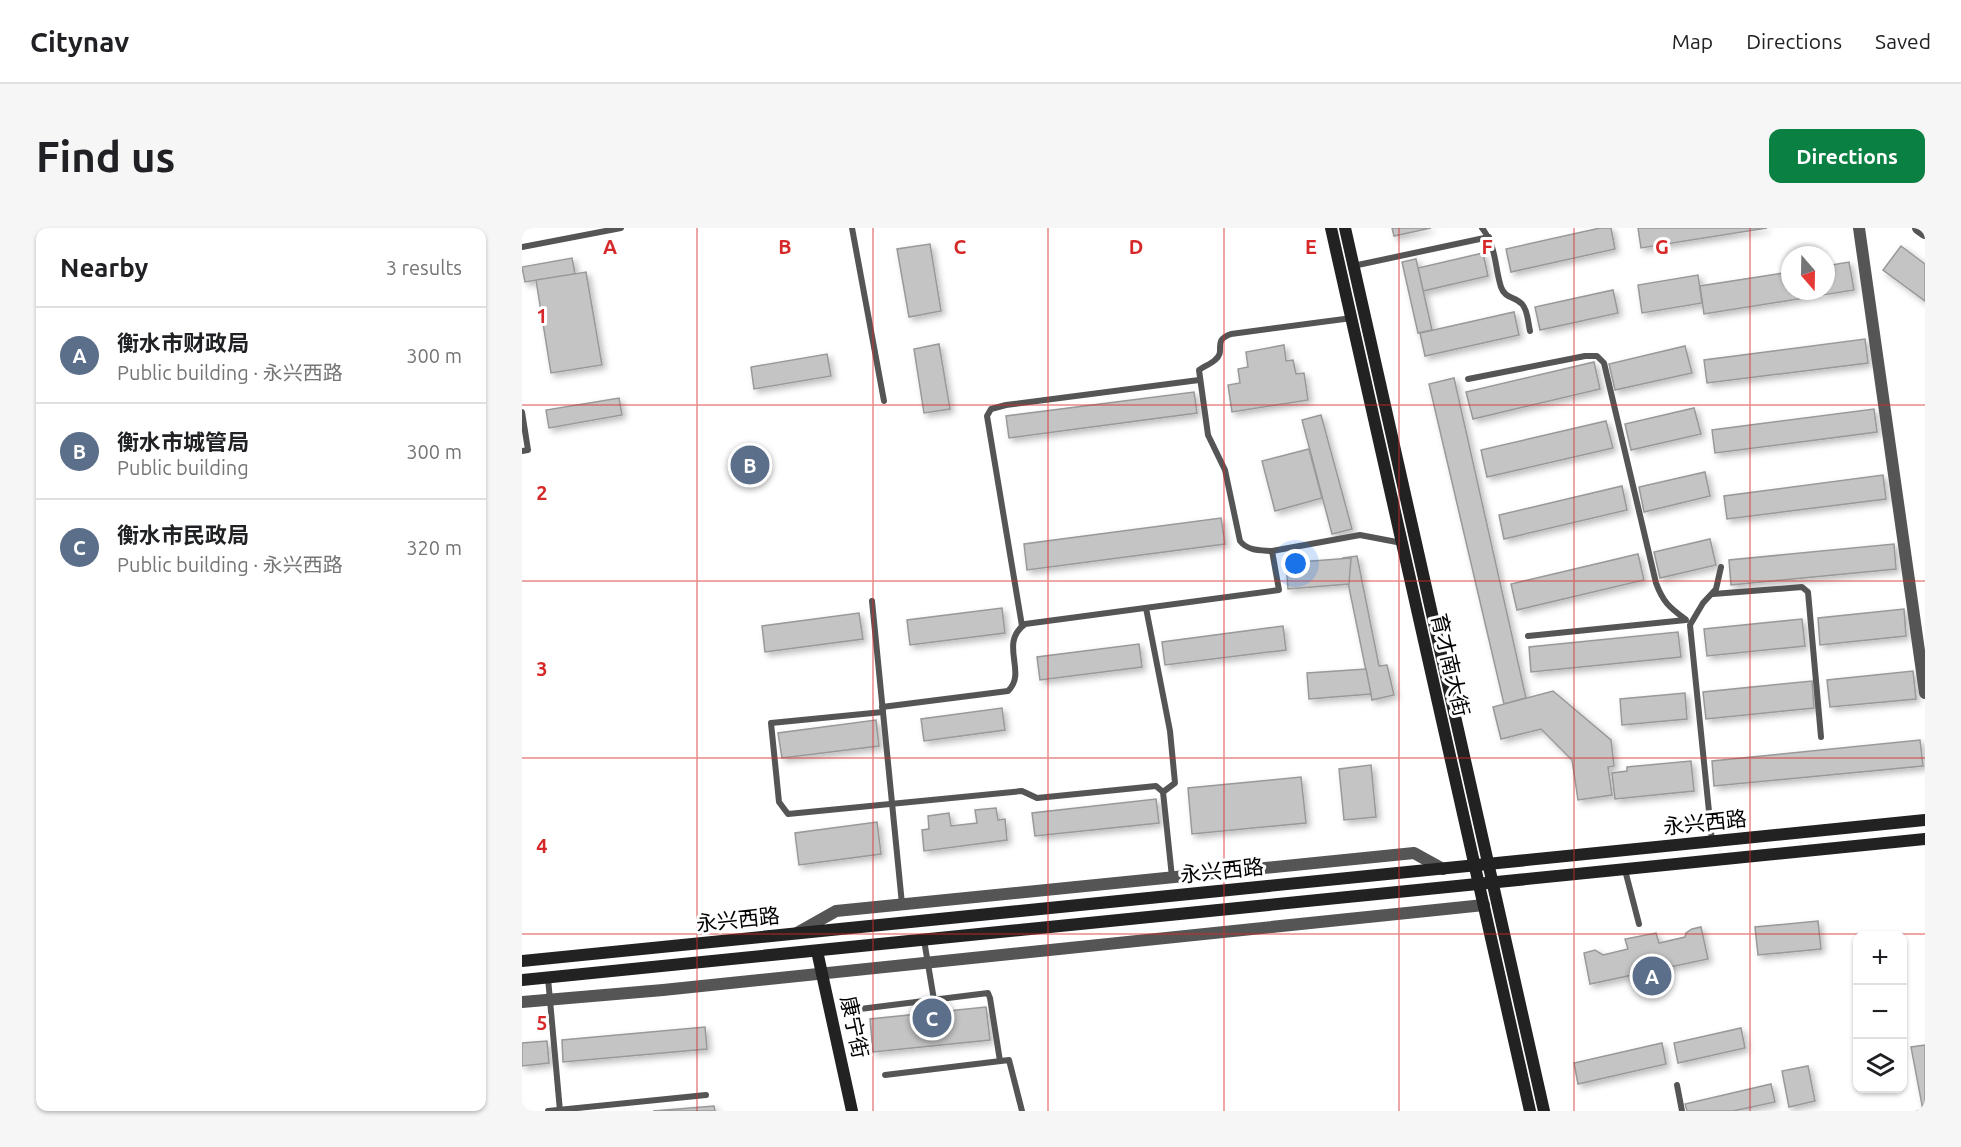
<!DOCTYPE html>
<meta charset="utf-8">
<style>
:root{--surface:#fff;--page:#f6f6f6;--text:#202124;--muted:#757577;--line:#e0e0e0;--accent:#0b8043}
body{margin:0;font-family:Ubuntu,"Noto Sans SC",sans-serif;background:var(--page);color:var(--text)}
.controls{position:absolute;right:18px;bottom:18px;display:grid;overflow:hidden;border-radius:12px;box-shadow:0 2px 4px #0004}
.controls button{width:54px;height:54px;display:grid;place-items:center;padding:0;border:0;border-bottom:2px solid var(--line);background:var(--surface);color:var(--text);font:30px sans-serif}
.compass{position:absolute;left:1259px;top:18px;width:54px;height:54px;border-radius:50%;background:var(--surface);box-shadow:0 2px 4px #0004;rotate:160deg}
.you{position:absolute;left:774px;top:336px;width:21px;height:21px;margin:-15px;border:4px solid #fff;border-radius:50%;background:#1a73e8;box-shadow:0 0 0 9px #1a73e833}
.badge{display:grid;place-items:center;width:39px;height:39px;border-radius:50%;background:var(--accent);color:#fff;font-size:20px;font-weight:700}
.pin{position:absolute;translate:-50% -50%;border:3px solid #fff;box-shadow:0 2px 6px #0006}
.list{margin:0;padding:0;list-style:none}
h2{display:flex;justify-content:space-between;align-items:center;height:78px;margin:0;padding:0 24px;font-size:26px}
h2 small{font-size:20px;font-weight:400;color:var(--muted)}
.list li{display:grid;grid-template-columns:39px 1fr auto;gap:18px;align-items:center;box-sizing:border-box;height:96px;padding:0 24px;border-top:2px solid var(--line)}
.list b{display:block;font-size:22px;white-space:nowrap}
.list p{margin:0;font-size:20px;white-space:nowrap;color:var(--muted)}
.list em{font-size:20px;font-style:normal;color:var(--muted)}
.icon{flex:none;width:33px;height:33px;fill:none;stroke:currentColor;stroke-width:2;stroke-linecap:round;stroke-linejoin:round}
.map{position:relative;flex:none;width:1403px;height:883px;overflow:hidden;border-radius:12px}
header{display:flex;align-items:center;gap:36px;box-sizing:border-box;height:84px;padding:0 30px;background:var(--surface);border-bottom:2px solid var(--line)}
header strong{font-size:28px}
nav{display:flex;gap:33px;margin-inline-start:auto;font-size:21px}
.intro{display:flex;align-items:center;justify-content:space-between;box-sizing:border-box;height:144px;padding:0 36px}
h1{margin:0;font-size:42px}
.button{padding:15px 27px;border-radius:12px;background:var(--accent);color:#fff;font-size:21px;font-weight:700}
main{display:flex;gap:36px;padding:0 36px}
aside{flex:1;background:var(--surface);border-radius:12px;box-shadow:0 2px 4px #0004}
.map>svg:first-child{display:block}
.building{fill:#c4c4c4;stroke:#999;stroke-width:1.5;filter:url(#shadow)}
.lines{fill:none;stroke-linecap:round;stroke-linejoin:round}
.lane{stroke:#555;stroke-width:6}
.street{stroke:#555;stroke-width:12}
.secondary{stroke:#222;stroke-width:12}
.grid{fill:none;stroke:#d62828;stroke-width:1.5;stroke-opacity:0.55}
.labels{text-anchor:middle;stroke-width:6;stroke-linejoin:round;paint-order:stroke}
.street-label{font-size:21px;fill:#000;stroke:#fff}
.grid-label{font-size:20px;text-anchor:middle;font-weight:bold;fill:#d62828;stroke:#fff;stroke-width:6;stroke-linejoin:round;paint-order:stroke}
</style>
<header>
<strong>Citynav</strong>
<nav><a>Map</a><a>Directions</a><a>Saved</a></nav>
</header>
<div class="intro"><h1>Find us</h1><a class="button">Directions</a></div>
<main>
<aside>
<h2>Nearby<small>3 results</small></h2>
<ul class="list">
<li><span class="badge" style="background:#5c6f8a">A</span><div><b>衡水市财政局</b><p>Public building · 永兴西路</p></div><em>300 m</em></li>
<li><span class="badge" style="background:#5c6f8a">B</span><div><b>衡水市城管局</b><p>Public building</p></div><em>300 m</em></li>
<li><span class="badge" style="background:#5c6f8a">C</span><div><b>衡水市民政局</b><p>Public building · 永兴西路</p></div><em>320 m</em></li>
</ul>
</aside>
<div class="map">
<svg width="1403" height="883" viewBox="0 0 1403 883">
<defs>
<filter id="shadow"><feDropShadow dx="3.5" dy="3.5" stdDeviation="3" flood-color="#0004"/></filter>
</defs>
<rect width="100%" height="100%" fill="#fff"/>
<g class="building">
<path d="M 870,0 L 909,0 L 872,8 Z"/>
<path d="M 1078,0 L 1089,0 L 1093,21 L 989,44 L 984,21 Z"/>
<path d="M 1116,0 L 1245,0 L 1119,20 Z"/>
<path d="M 408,16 L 419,83 L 387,89 L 375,21 Z"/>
<path d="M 1379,18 L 1403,36 L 1403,73 L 1361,42 Z"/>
<path d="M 961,25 L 966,48 L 901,63 L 896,40 Z"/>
<path d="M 50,30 L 53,46 L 3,54 L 0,39 Z"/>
<path d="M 894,31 L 910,102 L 896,105 L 880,34 Z"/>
<path d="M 1327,34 L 1332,62 L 1182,86 L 1178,58 L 1268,44 L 1268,63 L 1304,63 L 1304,38 Z"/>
<path d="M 64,44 L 80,137 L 29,145 L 14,52 Z"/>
<path d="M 1176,47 L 1180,75 L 1120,85 L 1116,57 Z"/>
<path d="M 1091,62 L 1096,85 L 1018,102 L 1013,79 Z"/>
<path d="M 992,84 L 997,107 L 903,128 L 898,105 Z"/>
<path d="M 1343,111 L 1346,135 L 1185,155 L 1182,132 Z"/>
<path d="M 417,116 L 428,181 L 402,185 L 392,121 Z"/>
<path d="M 762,117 L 764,133 L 771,132 L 774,146 L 782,145 L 786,172 L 710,184 L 706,157 L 718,155 L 716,141 L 726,139 L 724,124 Z"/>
<path d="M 1163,118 L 1170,145 L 1093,162 L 1087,136 Z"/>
<path d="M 305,126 L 309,148 L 232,161 L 229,139 Z"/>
<path d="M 1072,134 L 1078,161 L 951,191 L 944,164 Z"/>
<path d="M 932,150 L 1004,470 L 982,476 L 907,156 Z"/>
<path d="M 672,164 L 675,185 L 487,210 L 484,188 Z"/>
<path d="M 97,170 L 100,187 L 27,200 L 24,182 Z"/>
<path d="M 1172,180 L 1179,206 L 1109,222 L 1103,196 Z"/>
<path d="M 1352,181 L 1355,204 L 1193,225 L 1190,202 Z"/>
<path d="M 799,187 L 830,301 L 810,306 L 780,192 Z"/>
<path d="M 1084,193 L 1091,220 L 965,249 L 959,222 Z"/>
<path d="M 787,221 L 800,270 L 753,283 L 740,233 Z"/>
<path d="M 1183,244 L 1188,268 L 1122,284 L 1117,259 Z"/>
<path d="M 1361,247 L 1364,271 L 1205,291 L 1202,268 Z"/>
<path d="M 1100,258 L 1105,282 L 982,311 L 977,287 Z"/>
<path d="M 699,290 L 703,316 L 505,342 L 502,316 Z"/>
<path d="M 1188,311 L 1194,337 L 1138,350 L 1132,324 Z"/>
<path d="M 1372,316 L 1374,341 L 1209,357 L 1207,332 Z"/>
<path d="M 1116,326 L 1122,352 L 995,382 L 989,356 Z"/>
<path d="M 835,328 L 857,438 L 865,437 L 872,467 L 850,472 L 821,330 Z"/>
<path d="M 829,330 L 827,356 L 766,361 L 764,335 Z"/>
<path d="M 480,380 L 483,405 L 388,417 L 385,392 Z"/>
<path d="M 1382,381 L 1384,408 L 1298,417 L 1296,390 Z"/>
<path d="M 337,385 L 341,411 L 243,424 L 240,398 Z"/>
<path d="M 1280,391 L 1283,418 L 1185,428 L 1182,401 Z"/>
<path d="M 761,398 L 764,422 L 643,437 L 640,414 Z"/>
<path d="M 1156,404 L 1159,429 L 1009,444 L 1007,419 Z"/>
<path d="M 617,416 L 620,439 L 518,452 L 515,429 Z"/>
<path d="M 844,441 L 849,466 L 787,471 L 785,445 Z"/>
<path d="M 1391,443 L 1394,471 L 1308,479 L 1305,452 Z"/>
<path d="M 1290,453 L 1292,480 L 1184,491 L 1181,464 Z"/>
<path d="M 1031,463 L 1089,512 L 1092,538 L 1086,539 L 1090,567 L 1056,572 L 1050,532 L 1019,501 L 979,511 L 971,479 Z"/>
<path d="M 1163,465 L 1165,491 L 1100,497 L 1098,471 Z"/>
<path d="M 480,480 L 483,502 L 402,513 L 399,491 Z"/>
<path d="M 354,492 L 357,518 L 260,530 L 256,505 Z"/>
<path d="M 1398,512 L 1401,538 L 1192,558 L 1190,533 Z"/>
<path d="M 1169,533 L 1172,563 L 1093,571 L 1090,545 L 1105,543 L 1105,539 Z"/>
<path d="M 849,537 L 854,589 L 822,592 L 817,541 Z"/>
<path d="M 779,549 L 784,595 L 670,606 L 666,560 Z"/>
<path d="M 634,571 L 637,595 L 513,608 L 510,585 Z"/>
<path d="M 474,580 L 476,592 L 483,591 L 485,612 L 402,623 L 400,602 L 407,601 L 406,588 L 427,585 L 429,598 L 455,595 L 453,582 Z"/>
<path d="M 355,594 L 359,626 L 277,637 L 273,605 Z"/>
<path d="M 1296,693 L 1299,721 L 1236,727 L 1233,699 Z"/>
<path d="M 1179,699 L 1186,731 L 1068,756 L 1062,725 L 1073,722 L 1081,727 L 1106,721 L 1103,711 L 1134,705 L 1137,715 L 1163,709 L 1164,705 L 1170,701 Z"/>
<path d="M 464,779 L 468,812 L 351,824 L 348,791 Z"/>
<path d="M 183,799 L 185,821 L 41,834 L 40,812 Z"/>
<path d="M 1219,800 L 1223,820 L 1156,835 L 1152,815 Z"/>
<path d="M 25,813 L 27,835 L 0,838 L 0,815 Z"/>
<path d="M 1140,815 L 1144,836 L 1056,856 L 1052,835 Z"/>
<path d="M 1403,817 L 1403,883 L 1394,883 L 1401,882 L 1389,819 Z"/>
<path d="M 1286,838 L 1293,873 L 1267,879 L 1260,843 Z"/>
<path d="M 1249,856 L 1253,874 L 1211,883 L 1165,883 L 1163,876 Z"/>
<path d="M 192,878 L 193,883 L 131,883 Z"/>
</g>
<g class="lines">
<g class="lane">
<path d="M 330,0 L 362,173"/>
<path d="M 960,0 C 975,19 972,37 979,59 C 983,71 993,68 1000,76 C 1006,82 1006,95 1008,103"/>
<path d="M 0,19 L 99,0"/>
<path d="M 831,38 L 967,9"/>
<path d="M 946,151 L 1063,128 L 1075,128 L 1082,135 L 1134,355 C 1141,374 1147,379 1163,391"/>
<path d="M 0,184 L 6,222 L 0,223"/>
<path d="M 750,323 C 738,322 726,323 718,313 L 703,242 L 686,207 L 677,142 C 682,138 689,136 693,132 C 705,123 689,113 709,106 L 830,90"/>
<path d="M 1191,366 L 1280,359 L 1286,364 L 1299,509"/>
<path d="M 350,373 L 380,676"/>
<path d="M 624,380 L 648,503 L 653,555 L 641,564 L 650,649"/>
<path d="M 500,398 L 465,188 L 469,181 L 484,177 L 677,152"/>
<path d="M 1006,408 L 1164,392"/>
<path d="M 360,479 L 486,463 C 506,444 476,416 503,396 L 757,362 L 750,323 L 838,307 L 880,315"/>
<path d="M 361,484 L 249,495 L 257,574 L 266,586 L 500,563 L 515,570 L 634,558 L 641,564"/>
<path d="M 1190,613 L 1168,397 L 1181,375 L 1194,361 L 1199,339"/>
<path d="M 1103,642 L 1117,696"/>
<path d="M 402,712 L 412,772"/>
<path d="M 26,750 L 38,883"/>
<path d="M 338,781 L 466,765 L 468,770 L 478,833"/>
<path d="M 363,847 L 487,832 L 500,883"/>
<path d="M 1155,857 L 1160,883"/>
<path d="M 26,883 L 184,867"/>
</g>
<g class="street">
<path d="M 1337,0 L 1403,465"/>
<path d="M 1396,0 L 1403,5"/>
<path d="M 275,705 L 314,683 L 892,625 L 921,641"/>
<path d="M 0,774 L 141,762 L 962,677"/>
</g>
<g class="secondary">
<path d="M 809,0 L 1008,883"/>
<path d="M 823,0 L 1022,883"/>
<path d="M 295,723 L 330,883"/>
<path d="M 0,733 L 1403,592"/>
<path d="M 0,752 L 1403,611"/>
</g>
</g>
<path class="grid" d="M 175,0 L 175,883M 351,0 L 351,883M 526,0 L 526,883M 702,0 L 702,883M 877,0 L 877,883M 1052,0 L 1052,883M 1228,0 L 1228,883M 0,177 L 1403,177M 0,353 L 1403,353M 0,530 L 1403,530M 0,706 L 1403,706"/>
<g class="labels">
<g class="street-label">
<text transform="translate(928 437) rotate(77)" y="7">育才南大街</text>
<text transform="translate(1183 595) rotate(-6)" y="7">永兴西路</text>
<text transform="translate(700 643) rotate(-6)" y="7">永兴西路</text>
<text transform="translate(216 692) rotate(-6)" y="7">永兴西路</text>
<text transform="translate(332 799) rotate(78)" y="7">康宁街</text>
</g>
</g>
<g class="grid-label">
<text x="88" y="26">A</text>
<text x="263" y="26">B</text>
<text x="438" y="26">C</text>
<text x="614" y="26">D</text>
<text x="789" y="26">E</text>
<text x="965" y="26">F</text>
<text x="1140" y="26">G</text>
<text x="20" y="95">1</text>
<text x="20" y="272">2</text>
<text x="20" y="448">3</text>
<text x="20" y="625">4</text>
<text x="20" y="802">5</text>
</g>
</svg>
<div class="controls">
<button>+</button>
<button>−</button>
<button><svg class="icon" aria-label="layers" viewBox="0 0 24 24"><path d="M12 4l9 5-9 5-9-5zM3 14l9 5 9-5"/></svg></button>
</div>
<svg class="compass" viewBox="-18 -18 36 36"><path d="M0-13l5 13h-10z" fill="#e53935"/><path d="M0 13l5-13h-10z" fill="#757577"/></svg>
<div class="you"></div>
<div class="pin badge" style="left:1130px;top:748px;background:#5c6f8a">A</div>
<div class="pin badge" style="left:228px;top:237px;background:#5c6f8a">B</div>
<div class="pin badge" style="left:410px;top:790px;background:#5c6f8a">C</div>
</div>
</main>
